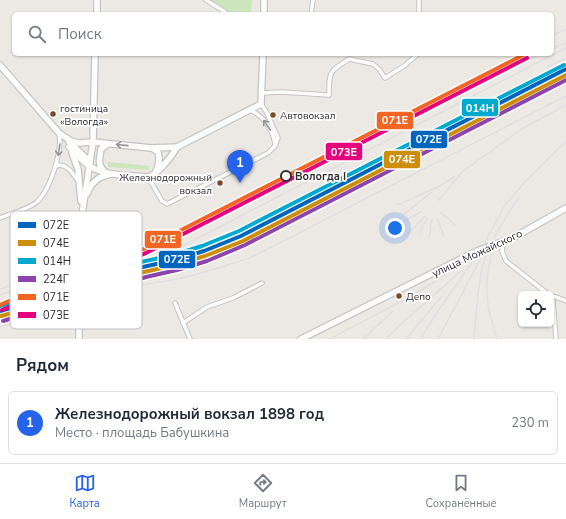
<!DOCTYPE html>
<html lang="ru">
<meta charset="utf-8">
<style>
:root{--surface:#fff;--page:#f6f6f7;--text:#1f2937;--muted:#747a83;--line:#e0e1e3;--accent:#2563eb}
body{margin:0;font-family:"Nunito Sans",sans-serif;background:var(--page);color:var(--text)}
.controls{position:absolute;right:12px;bottom:12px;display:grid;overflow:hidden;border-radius:6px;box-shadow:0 1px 3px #0004}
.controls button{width:36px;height:36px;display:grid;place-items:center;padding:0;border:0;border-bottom:1px solid var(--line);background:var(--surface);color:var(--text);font:20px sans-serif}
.you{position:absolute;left:395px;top:228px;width:14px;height:14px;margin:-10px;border:3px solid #fff;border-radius:50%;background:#1a73e8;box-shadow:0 0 0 6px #1a73e833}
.badge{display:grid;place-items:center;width:26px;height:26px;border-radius:50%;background:var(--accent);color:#fff;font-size:13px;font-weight:700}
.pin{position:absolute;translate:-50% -33px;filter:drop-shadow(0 1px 2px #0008)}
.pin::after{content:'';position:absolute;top:21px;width:14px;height:12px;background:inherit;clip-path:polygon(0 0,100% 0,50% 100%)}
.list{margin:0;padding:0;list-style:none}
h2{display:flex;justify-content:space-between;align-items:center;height:52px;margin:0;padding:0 16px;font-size:17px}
h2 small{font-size:13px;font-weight:400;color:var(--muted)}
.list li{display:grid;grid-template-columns:26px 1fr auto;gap:12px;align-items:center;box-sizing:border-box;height:64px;margin:0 8px 8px;padding:0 8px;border:1px solid var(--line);border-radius:6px}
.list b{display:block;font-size:15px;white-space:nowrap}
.list p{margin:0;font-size:13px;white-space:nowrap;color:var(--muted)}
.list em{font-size:13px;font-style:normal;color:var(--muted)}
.icon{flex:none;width:22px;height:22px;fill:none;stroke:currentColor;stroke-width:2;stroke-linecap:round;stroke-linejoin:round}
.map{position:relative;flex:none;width:566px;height:339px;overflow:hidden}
.search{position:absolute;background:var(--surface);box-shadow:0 1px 3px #0004;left:12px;right:12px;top:12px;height:44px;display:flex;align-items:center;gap:10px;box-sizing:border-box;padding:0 14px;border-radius:6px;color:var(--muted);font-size:15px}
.sheet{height:124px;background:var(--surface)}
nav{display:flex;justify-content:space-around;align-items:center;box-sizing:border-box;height:56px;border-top:1px solid var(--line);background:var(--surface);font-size:11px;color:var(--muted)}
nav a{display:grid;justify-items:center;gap:2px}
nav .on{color:var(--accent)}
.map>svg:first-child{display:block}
.green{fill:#cee6be}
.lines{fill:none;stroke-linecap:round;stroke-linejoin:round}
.street-casing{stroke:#c5c4c5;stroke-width:5.5}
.secondary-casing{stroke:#c5c4c5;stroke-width:8}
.street{stroke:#fcfcfb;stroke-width:3.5}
.secondary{stroke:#fcfcfb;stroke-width:5.5}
.rail{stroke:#dfdfe1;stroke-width:1.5}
.secondary-bridge-casing{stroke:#c5c4c5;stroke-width:8;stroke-linecap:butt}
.secondary-bridge{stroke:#fcfcfb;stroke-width:5.5}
.rail-1-casing{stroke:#fff;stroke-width:7}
.rail-2-casing{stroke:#fff;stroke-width:7}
.rail-3-casing{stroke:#fff;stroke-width:7}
.rail-4-casing{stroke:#fff;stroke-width:7}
.rail-5-casing{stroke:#fff;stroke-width:7}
.rail-6-casing{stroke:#fff;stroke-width:7}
.rail-1{stroke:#0065bd;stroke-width:4}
.rail-2{stroke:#cf8e09;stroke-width:4}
.rail-3{stroke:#00a9ce;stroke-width:4}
.rail-4{stroke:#8e44ad;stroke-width:4}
.rail-5{stroke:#f26522;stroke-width:4}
.rail-6{stroke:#e5007d;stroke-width:4}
.oneway{stroke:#959594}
.bus-dot{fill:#7a4b2a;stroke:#fff;stroke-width:1.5}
.stop-dot{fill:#fff;stroke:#2e2e2e;stroke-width:2}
.labels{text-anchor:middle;stroke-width:3.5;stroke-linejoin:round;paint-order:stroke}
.bus-label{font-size:10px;fill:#2e2e2e;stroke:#fff;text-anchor:start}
.stop-label{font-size:11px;font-weight:bold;fill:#2e2e2e;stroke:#fff;text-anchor:start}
.street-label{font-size:11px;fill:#2e2e2e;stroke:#fff}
.key{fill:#fff;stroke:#c0c0c0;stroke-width:1}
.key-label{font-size:11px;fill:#2e2e2e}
.line-badge{stroke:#fff;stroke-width:1.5}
.badge-label{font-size:11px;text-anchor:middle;font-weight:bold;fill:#fff}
</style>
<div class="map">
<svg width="566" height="339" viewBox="0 0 566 339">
<rect width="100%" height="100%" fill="#ece8e4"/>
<g class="green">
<path d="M 211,0 L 252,0 L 251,13 L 233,14 Z"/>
<path d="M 108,162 L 149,166 L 149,170 L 108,167 Z"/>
</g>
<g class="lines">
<defs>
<g id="street">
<path d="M 206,0 L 228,14"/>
<path d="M 311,14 L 313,0"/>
<path d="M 419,14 L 419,0"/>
<path d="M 261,93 L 282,92 L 329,95 C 329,71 329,72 349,59 L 373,64 L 379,69 L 385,78 L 404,66 L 418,54"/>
<path d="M 250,110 C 263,115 274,131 275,145"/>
<path d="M 55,167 L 59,165 L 64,166 L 70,170 L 79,182"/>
<path d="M 148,177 L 162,201 L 167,204 L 268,153 L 275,146 L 278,138 L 266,111 L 261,104"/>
<path d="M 0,218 C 12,213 27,210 37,202 C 50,190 63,150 59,133"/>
<path d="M 503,242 L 502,251 L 506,261 L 548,294"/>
<path d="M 551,296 L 559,298 L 566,301"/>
<path d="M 551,297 L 553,301 L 556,339"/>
<path d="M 175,303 L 190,339"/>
<path d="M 183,323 L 207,307 L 233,298 L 262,283"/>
</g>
<g id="secondary">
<path d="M 97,14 L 97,0"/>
<path d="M 264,14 L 264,0"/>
<path d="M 0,65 L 59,133 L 71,141 L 78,143 L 93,142 L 151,148 L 177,147 L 261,104 L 263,54"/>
<path d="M 69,142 L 87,159 L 89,166"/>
<path d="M 69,147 C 75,153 81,160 88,165 C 103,176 128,175 146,177 C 156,177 172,156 177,147"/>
<path d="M 152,148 L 158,152 C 160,158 159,166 156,171"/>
<path d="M 72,153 L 78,169 L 81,201"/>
<path d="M 104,171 C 97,165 100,157 101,149 L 108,144"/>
<path d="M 87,194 C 91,182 99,176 111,174"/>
<path d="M 79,259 L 82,214 L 93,142 L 95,54"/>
<path d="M 301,339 L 477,251 L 513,238 L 566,208"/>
</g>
</defs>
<use href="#street" class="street-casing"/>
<use href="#secondary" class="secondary-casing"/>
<use href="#street" class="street"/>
<use href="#secondary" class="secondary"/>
<g class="rail">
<path d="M 552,36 L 566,29"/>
<path d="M 552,48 L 566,43"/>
<path d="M 547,67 L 566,58"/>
<path d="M 464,85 L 483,78"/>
<path d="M 478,86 L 540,54"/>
<path d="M 439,200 L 462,172 L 520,130 L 566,105"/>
<path d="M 397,205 L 440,186 L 455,176"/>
<path d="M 441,213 L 456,225"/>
<path d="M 404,214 L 432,192"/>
<path d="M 437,218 L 444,236"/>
<path d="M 406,220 L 422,211"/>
<path d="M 411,231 L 425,216"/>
<path d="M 419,235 L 427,218"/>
<path d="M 429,238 L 432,219"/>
<path d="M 492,252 C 483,287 486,306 497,339"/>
<path d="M 125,267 L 175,250 L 566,48"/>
<path d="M 83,273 L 144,245 L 184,225"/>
<path d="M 77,283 L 133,269"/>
<path d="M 0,289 L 31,278"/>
<path d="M 0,295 L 70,271"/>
<path d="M 0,308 L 37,300"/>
<path d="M 0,319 C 38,309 77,297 115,289 C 130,286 146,284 161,282 C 192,277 223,267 252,257 L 566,96"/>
<path d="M 0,326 L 56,314"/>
<path d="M 330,339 C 364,320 399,304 431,284 C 447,274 462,264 475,250"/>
<path d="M 363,339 L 393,311"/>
<path d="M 386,339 L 401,324 L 460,272"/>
<path d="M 406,339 L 441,297"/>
<path d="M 420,339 L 440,308 L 481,250 L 505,205 L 526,181 L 566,141"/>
<path d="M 438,339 L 482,256"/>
<path d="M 474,339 C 476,314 477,289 483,265 C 487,246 508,213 519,197"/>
</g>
<defs>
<path id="secondary-bridge" d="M 79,339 L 79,259"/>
</defs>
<use href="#secondary-bridge" class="secondary-bridge-casing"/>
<use href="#secondary-bridge" class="secondary-bridge"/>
<defs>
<path id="rail-1" d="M 0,311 L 67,292 L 143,267 L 174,260 L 204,251 L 241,236 L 566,69"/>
<path id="rail-2" d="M 1,316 L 69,297 L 144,272 L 175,265 L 205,256 L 243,241 L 566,75"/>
<path id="rail-3" d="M 0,306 L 66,287 L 141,262 L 173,255 L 202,246 L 239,231 L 564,65"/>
<path id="rail-4" d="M 3,321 L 70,301 L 146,277 L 177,270 L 207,261 L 245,245 L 566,80"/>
<path id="rail-5" d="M 0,305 L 61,279 L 105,266 L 146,248 L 525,54"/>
<path id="rail-6" d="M 2,310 L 63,284 L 106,271 L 148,252 L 527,58"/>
</defs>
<use href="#rail-1" class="rail-1-casing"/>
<use href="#rail-2" class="rail-2-casing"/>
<use href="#rail-3" class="rail-3-casing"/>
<use href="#rail-4" class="rail-4-casing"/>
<use href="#rail-5" class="rail-5-casing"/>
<use href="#rail-6" class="rail-6-casing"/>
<use href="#rail-1" class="rail-1"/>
<use href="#rail-2" class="rail-2"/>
<use href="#rail-3" class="rail-3"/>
<use href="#rail-4" class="rail-4"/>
<use href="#rail-5" class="rail-5"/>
<use href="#rail-6" class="rail-6"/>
</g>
<defs><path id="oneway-shaft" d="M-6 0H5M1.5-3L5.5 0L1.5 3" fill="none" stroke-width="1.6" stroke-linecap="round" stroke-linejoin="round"/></defs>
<g class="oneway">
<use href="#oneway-shaft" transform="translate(267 125) rotate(-124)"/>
<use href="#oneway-shaft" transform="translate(122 145) rotate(-174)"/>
<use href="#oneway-shaft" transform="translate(59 150) rotate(99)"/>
</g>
<g class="bus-dot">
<circle cx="53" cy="114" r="3.5"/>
<circle cx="273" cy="115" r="3.5"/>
<circle cx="220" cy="183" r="3.5"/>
<circle cx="399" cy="296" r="3.5"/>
</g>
<circle class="stop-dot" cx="286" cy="176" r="5"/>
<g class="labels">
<g class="bus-label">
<text x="60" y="112">гостиница<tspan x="60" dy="13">«Вологда»</tspan></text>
<text x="280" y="119">Автовокзал</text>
<text x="212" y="181" text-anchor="end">Железнодорожный<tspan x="212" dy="13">вокзал</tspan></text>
<text x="406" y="300">Депо</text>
</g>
<g class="stop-label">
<text x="295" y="180">Вологда I</text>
</g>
<g class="street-label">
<text transform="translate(477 253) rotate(-25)" y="4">улица Можайского</text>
</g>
</g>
<rect x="10" y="211" width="132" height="118" rx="6" class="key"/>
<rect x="18" y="222" width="18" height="6" fill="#0065bd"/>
<rect x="18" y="240" width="18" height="6" fill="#cf8e09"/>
<rect x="18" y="258" width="18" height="6" fill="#00a9ce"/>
<rect x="18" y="276" width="18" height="6" fill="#8e44ad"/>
<rect x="18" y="294" width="18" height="6" fill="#f26522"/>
<rect x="18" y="312" width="18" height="6" fill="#e5007d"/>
<g class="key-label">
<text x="43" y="229">072Е</text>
<text x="43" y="247">074Е</text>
<text x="43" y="265">014Н</text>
<text x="43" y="283">224Г</text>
<text x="43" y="301">071Е</text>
<text x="43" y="319">073Е</text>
</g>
<g class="line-badge">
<rect x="461" y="98" width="38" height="19" rx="4" fill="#00a9ce"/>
<rect x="376" y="111" width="38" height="19" rx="4" fill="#f26522"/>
<rect x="410" y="130" width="38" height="19" rx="4" fill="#0065bd"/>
<rect x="325" y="142" width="38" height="19" rx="4" fill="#e5007d"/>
<rect x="383" y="150" width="38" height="19" rx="4" fill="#cf8e09"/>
<rect x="144" y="230" width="38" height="19" rx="4" fill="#f26522"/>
<rect x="158" y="250" width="38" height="19" rx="4" fill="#0065bd"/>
</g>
<g class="badge-label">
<text x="480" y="112">014Н</text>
<text x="395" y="124">071Е</text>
<text x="429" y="143">072Е</text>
<text x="344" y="156">073Е</text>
<text x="402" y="163">074Е</text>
<text x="163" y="243">071Е</text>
<text x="177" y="263">072Е</text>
</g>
</svg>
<div class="controls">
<button><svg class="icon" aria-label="locate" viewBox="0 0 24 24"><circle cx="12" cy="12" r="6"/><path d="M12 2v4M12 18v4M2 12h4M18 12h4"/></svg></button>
</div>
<div class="you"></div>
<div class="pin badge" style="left:240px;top:183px">1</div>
<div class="search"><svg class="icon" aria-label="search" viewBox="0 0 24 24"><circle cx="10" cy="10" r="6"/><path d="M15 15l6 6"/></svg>Поиск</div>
</div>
<section class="sheet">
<h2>Рядом<small></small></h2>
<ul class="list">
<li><span class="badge">1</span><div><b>Железнодорожный вокзал 1898 год</b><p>Место · площадь Бабушкина</p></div><em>230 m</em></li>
</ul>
</section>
<nav>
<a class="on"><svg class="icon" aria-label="map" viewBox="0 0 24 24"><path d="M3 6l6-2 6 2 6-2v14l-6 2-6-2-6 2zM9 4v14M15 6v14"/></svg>Карта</a>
<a><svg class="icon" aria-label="directions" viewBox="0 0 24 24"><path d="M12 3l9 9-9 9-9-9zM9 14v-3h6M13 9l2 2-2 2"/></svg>Маршрут</a>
<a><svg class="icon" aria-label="saved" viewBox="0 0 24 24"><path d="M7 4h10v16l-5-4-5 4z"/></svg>Сохранённые</a>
</nav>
